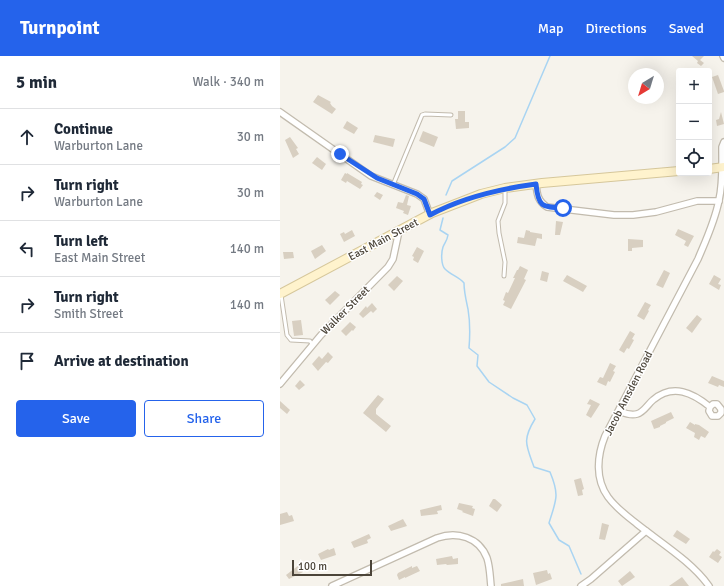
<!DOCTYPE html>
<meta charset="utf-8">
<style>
:root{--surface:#fff;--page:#f6f6f7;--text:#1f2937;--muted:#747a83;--line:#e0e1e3;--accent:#2563eb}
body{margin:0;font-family:Signika,sans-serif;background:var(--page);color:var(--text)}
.controls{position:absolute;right:12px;top:12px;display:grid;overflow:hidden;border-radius:4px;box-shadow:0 4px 16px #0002}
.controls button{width:36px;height:36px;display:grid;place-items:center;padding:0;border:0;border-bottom:1px solid var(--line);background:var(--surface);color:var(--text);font:20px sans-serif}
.compass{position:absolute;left:348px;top:12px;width:36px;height:36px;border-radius:50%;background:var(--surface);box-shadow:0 4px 16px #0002;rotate:218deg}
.scale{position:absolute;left:12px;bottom:10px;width:80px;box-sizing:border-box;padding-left:4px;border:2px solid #4b4439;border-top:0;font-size:11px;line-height:14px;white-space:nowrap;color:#4b4439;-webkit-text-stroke:3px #fff;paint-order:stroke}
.stop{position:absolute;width:12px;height:12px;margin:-9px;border:3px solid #2563eb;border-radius:50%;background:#fff}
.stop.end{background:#2563eb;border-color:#fff;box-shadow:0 1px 4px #0008}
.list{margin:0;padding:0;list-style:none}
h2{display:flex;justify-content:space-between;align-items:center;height:52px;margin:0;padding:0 16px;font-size:17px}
h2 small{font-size:13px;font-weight:400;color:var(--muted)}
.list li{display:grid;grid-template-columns:26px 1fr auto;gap:12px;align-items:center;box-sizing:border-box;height:56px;padding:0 16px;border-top:1px solid var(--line)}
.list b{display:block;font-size:15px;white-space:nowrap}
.list p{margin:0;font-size:13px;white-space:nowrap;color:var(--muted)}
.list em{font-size:13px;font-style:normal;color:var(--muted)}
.actions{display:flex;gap:8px;padding:12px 16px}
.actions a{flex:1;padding:9px 0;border:1px solid var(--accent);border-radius:4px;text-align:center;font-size:14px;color:var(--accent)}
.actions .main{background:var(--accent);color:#fff}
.icon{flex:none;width:22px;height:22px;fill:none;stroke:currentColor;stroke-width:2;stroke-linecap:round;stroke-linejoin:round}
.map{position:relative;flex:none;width:444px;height:530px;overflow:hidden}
header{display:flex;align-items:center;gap:24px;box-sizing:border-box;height:56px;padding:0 20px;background:var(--accent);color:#fff}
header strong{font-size:19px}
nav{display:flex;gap:22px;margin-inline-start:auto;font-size:14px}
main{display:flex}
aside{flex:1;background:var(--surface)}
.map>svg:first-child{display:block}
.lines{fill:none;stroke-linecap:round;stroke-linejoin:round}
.stream{stroke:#a9d4f2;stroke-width:1.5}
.building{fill:#d8cfc1}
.lane-casing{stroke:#c2bbae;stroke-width:5}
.street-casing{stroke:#c2bbae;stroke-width:8}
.secondary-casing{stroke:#d6c79b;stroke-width:10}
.lane{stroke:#fff;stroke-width:3}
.street{stroke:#fff;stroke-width:5.5}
.secondary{stroke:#fff3cd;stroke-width:8}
.route{stroke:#2563eb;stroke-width:5}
.labels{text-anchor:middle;stroke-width:3;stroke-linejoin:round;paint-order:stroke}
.street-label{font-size:11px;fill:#4b4439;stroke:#fff}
</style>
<header>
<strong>Turnpoint</strong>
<nav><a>Map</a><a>Directions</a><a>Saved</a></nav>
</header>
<main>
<aside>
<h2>5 min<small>Walk · 340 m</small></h2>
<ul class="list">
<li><svg class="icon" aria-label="ahead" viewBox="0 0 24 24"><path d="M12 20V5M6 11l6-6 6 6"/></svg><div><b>Continue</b><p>Warburton Lane</p></div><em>30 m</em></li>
<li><svg class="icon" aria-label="right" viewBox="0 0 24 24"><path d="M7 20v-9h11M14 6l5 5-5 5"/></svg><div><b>Turn right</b><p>Warburton Lane</p></div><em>30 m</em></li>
<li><svg class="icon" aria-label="left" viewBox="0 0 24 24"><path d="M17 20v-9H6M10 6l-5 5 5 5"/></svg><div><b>Turn left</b><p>East Main Street</p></div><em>140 m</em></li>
<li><svg class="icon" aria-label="right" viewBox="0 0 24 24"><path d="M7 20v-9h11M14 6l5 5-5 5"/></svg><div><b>Turn right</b><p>Smith Street</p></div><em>140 m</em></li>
<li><svg class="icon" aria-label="arrive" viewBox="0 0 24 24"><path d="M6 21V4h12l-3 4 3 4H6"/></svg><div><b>Arrive at destination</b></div></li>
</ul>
<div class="actions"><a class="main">Save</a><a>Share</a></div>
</aside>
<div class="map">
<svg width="444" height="530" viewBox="0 0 444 530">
<rect width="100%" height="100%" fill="#f6f3ec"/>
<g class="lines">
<g class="stream">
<path d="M 166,139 L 172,125 L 225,91 L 235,82 L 270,0"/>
<path d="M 163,162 L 160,174 L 168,179 C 167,185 165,186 163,191 C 161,197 161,209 165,213 C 171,219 179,221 184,227 C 184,236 186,244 188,253 C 190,265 190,280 189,292 L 198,299 L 197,310 L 209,326 L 233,342 L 247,349 L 255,363 C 242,384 246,389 254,411 L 270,416 C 280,440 276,444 269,467 L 279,484 L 289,490 L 301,518"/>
</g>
</g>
<g class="building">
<path d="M 412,0 L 424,0 L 420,4 L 424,7 L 421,10 L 417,7 L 418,5 Z"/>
<path d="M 438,19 L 444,35 L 444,36 L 438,38 L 432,21 Z"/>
<path d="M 38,39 L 51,46 L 50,47 L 52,50 L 56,53 L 52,58 L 33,46 Z"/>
<path d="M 178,55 L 185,55 L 185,66 L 189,66 L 189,72 L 176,73 L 175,63 L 178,63 Z"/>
<path d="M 441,56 L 444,68 L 437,70 L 436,64 L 439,63 Z"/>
<path d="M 67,65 L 78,72 L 74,78 L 63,72 Z"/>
<path d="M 143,75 L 158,81 L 154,91 L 139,85 Z"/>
<path d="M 95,79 L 115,83 L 113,91 L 93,86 Z"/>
<path d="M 10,81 L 18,92 L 16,93 L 19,98 L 13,102 L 5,84 Z"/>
<path d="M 37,101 L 46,108 L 42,114 L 32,107 Z"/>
<path d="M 65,117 L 67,118 L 67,117 L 82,126 L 81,128 L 83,129 L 80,133 L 67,125 L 66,127 L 61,124 Z"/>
<path d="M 97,136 L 103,139 L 100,144 L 94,140 Z"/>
<path d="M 126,139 L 129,140 L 127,149 L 131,150 L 128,159 L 123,157 L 124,155 L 116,152 L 118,146 L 123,147 Z"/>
<path d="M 276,165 L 283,166 L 280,179 L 275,179 Z"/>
<path d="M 398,173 L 414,180 L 408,191 L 404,189 L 406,185 L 395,179 Z"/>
<path d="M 72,174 L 75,180 L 64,186 L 60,178 L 64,176 L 65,178 Z"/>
<path d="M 246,174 L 250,175 L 250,176 L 262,178 L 262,183 L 257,182 L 255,190 L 237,187 L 238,181 L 244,182 Z"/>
<path d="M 348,183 L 363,184 L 363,191 L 352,192 L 352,195 L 348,195 Z"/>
<path d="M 42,189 L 46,195 L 35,203 L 31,195 Z"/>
<path d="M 137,191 L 144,195 L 138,207 L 133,204 L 134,201 L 132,200 Z"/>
<path d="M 3,196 L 13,196 L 14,202 L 4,203 Z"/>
<path d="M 240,210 L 248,214 L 244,223 L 246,224 L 231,253 L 223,249 L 225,245 L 223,244 L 226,236 L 228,237 L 235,222 L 233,222 L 237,214 L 238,214 Z"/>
<path d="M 384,214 L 390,217 L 383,232 L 376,229 Z"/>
<path d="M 262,215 L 269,217 L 267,226 L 260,224 Z"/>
<path d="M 287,219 L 307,230 L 303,236 L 283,225 Z"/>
<path d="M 434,219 L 441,223 L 438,228 L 441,229 L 439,234 L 429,228 Z"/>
<path d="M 117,220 L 123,225 L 114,235 L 108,229 Z"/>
<path d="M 55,235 L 60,239 L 50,249 L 45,244 Z"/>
<path d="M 365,246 L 371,249 L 368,254 L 369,255 L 364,264 L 357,260 Z"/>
<path d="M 92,247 L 97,253 L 93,257 L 91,255 L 83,262 L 79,258 L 86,250 L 87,252 Z"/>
<path d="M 417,259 L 422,263 L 412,277 L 406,272 Z"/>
<path d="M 21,264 L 23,279 L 14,280 L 12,265 Z"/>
<path d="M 70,266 L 76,271 L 73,275 L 72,274 L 66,280 L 61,275 Z"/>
<path d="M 350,275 L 355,278 L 352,283 L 354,284 L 349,293 L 347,292 L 344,297 L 339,294 Z"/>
<path d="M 48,296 L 53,301 L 48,307 L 46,306 L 38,315 L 32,308 L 39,300 L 42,303 Z"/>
<path d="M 330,307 L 336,310 L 333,315 L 335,316 L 330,326 L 328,325 L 326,330 L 317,326 L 320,321 L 323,322 Z"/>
<path d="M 432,320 L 444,325 L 444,331 L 439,329 L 438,331 L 428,327 Z"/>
<path d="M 20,324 L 25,329 L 19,334 L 15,330 Z"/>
<path d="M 98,339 L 104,343 L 96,353 L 96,358 L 111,370 L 106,376 L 83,357 Z"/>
<path d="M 310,343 L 320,348 L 311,362 L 306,359 L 311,349 L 307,348 Z"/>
<path d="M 0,345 L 10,354 L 7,358 L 0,352 Z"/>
<path d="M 391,356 L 394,362 L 386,366 L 386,367 L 380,370 L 380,371 L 374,373 L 371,365 Z"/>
<path d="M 410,366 L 415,369 L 415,368 L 419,369 L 429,376 L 425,382 L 421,380 L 419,384 L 414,381 L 415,377 L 406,372 Z"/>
<path d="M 301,422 L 304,433 L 302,434 L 303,439 L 298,440 L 294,424 Z"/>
<path d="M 213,443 L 215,443 L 222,449 L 217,456 L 209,450 Z"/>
<path d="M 179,447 L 193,450 L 192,452 L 195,453 L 193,460 L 182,456 L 183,455 L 177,453 Z"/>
<path d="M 161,449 L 162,454 L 157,455 L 158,458 L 141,460 L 140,454 Z"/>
<path d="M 7,456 L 9,460 L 12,459 L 14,465 L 0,469 L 0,458 Z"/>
<path d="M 123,463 L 127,470 L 111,475 L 108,470 Z"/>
<path d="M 322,467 L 329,469 L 325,484 L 319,483 Z"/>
<path d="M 397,474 L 410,483 L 406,488 L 393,480 Z"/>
<path d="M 89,478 L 91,482 L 87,484 L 88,487 L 74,492 L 71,486 Z"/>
<path d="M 54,492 L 56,499 L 41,504 L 38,498 L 48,493 L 49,494 Z"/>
<path d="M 437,493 L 441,496 L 439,499 L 442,501 L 438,507 L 429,501 L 433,495 L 434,496 Z"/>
<path d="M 172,500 L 173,503 L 178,502 L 178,508 L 167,509 L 166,508 L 157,509 L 156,503 Z"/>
<path d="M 19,509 L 23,516 L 9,523 L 6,519 Z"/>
<path d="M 132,510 L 132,512 L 137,510 L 140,515 L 125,522 L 125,521 L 119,524 L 117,519 L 118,517 Z"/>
<path d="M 267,514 L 268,518 L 270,517 L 272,523 L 256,529 L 253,517 Z"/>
<path d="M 350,515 L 355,521 L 342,530 L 338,525 Z"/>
<path d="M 402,521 L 409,530 L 389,530 Z"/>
<path d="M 243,523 L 244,530 L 221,530 L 221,528 Z"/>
</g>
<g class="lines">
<defs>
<g id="lane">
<path d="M 113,129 L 142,59 L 145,58 L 171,59"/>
<path d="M 224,220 L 225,206 L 219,177 L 218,165 L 225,147 L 225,132"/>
<path d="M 1,239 L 7,279 L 11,284 L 30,285 L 32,288"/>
</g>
<g id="street">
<path d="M 443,0 L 444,2"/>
<path d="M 0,56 L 91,120 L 137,138 L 144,143 L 150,159"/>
<path d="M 256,128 C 257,139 258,145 267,151 L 334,159 L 353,159 L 376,156 L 417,145 L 439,145"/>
<path d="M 0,328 L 41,279 L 108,211 L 113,203 L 119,175"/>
<path d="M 339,355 C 344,357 350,360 357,358 C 364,356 368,348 373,344 C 393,327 413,337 430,351 L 429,355 L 432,360 L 438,360 L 441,357 L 441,353 L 437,348 L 433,348 L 430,351"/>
<path d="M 52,530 L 157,482 C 177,475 199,481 207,502 C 210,511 210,521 211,530"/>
<path d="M 301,530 L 311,523 L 366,475"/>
<path d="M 429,530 C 412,506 381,487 357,468 C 347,460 336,452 328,441 C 315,423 317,400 325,380 L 418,203 C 426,184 435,165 439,144 C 443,127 442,109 442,91 L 444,86"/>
</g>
<g id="secondary">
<path d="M 429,113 L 444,111"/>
<path d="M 0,238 L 152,157 L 201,138 L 225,132 L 262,127 L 399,115"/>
</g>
</defs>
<use href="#lane" class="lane-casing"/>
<use href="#street" class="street-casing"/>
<use href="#secondary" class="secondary-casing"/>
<use href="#lane" class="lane"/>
<use href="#street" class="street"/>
<use href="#secondary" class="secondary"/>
</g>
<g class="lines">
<path class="route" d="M 60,98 L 97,122 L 137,138 L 144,143 L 150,159 C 183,141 219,133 256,128 C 258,151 262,151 283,152"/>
</g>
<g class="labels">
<g class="street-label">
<text transform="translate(103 183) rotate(-28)" y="4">East Main Street</text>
<text transform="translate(65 254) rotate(-45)" y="4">Walker Street</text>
<text transform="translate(348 337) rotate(-63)" y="4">Jacob Amsden Road</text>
</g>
</g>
</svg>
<div class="controls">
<button>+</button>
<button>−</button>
<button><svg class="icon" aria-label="locate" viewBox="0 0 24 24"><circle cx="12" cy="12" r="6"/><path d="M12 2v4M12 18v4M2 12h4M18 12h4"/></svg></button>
</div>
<svg class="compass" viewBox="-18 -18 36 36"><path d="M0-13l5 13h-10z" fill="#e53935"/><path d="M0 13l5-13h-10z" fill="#747a83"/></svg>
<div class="scale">100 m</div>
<div class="stop" style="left:283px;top:152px"></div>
<div class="stop end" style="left:60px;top:98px"></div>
</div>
</main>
